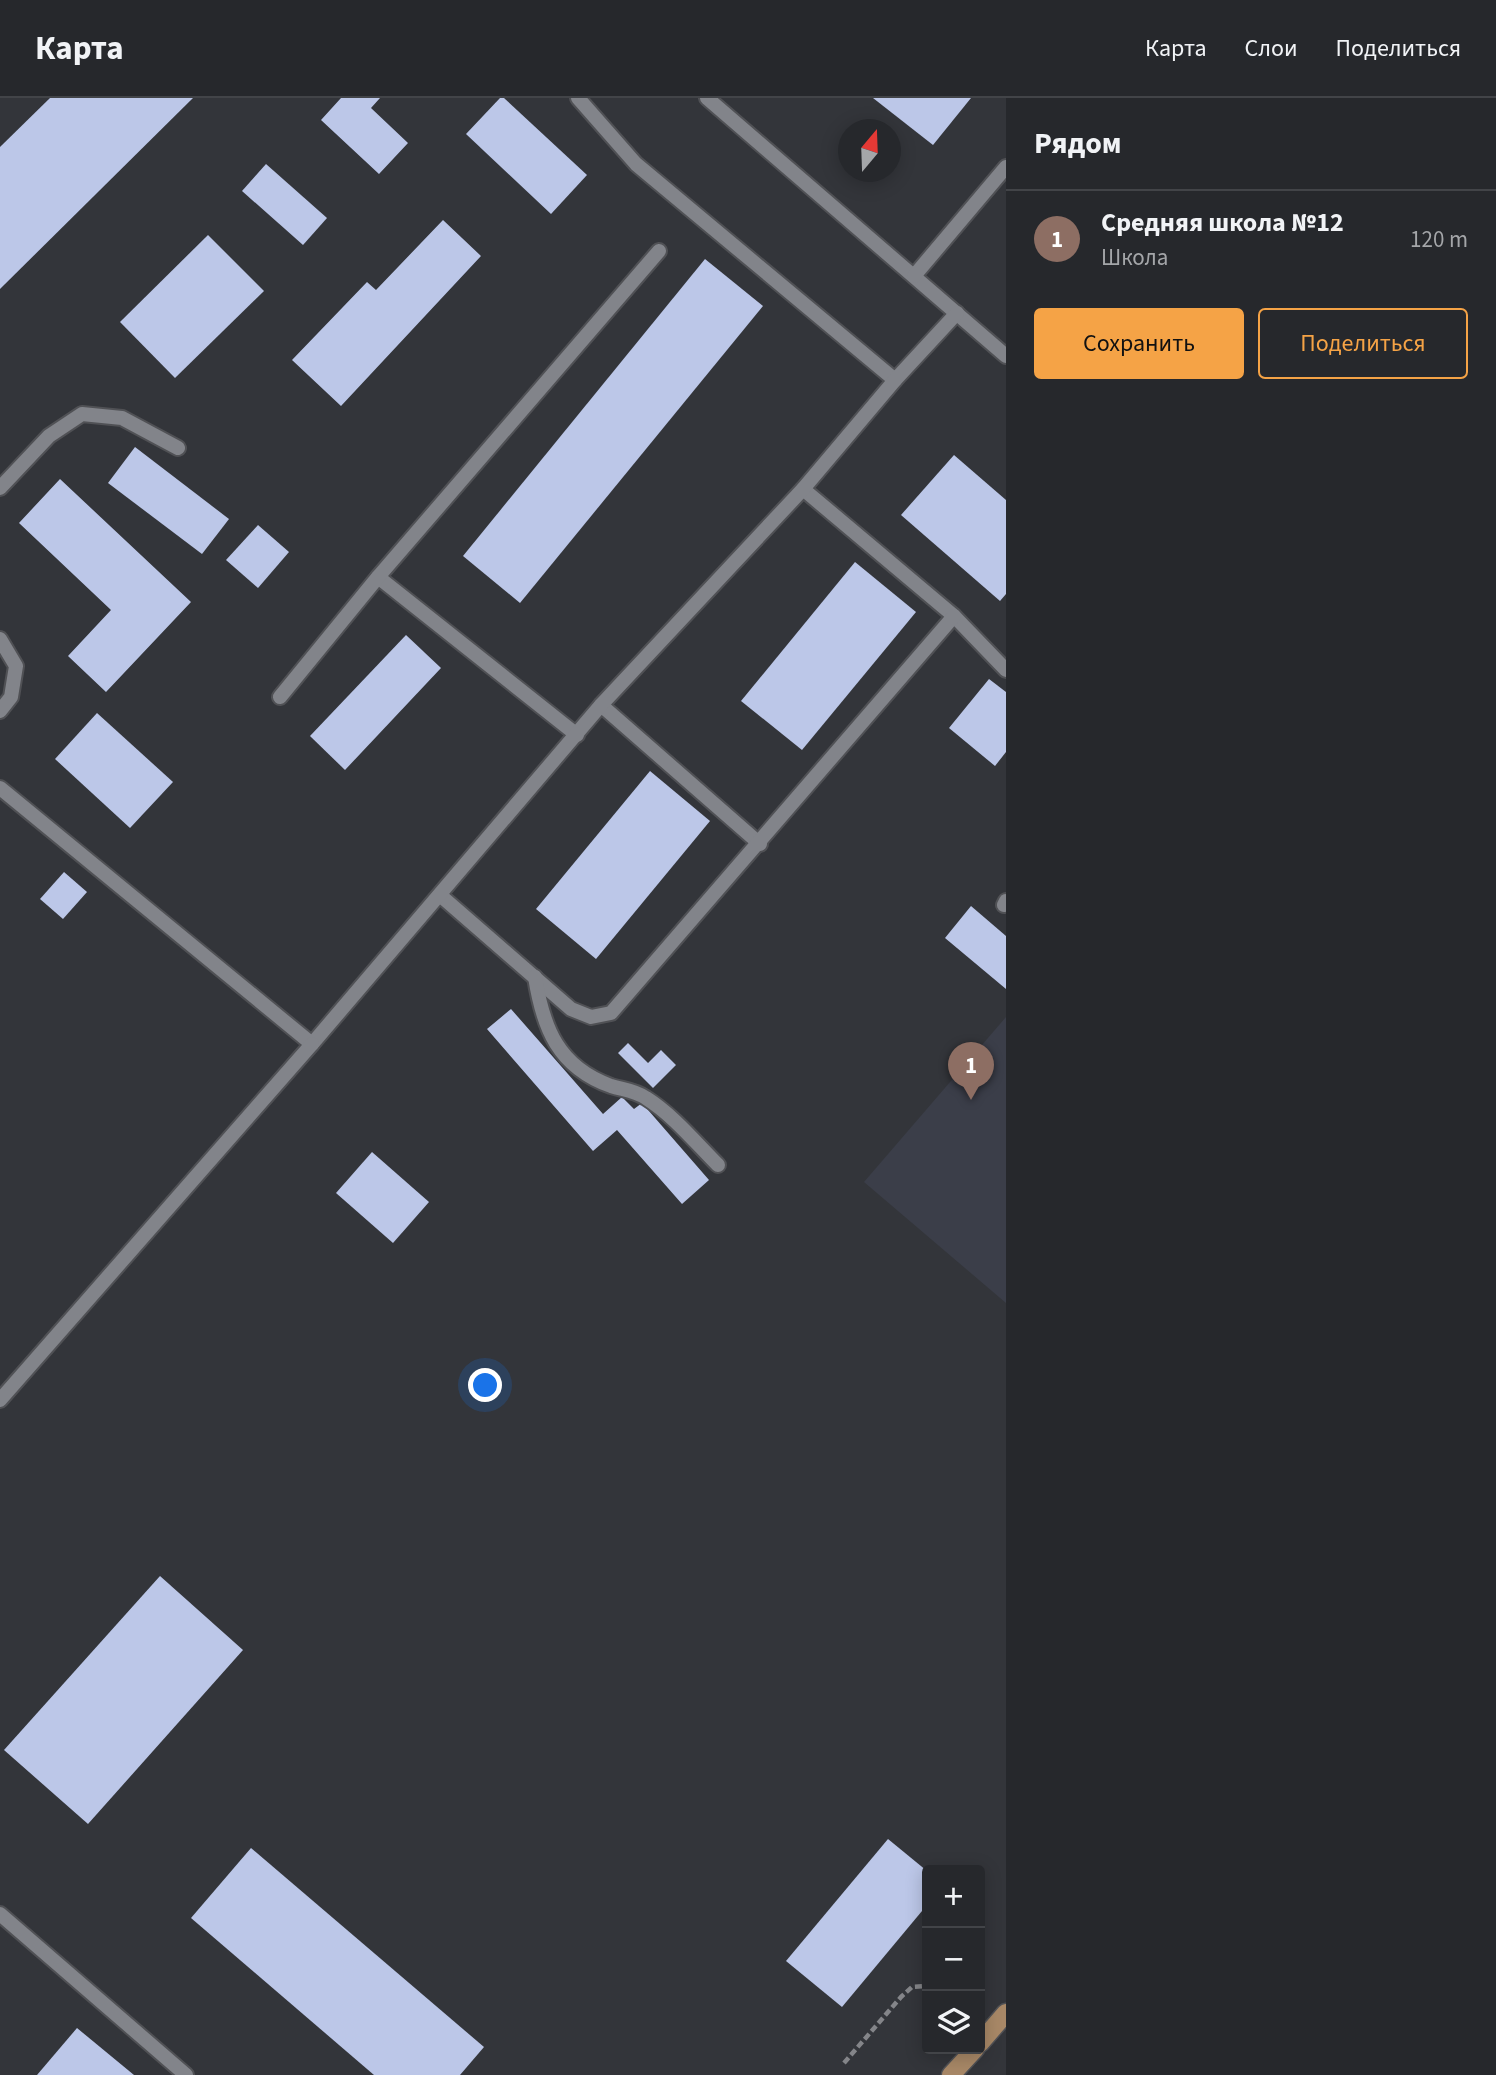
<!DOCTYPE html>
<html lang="ru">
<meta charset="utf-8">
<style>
:root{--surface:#26282c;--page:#323438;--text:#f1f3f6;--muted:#a4a6a9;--line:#424448;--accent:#f5a346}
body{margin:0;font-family:"Source Sans 3",sans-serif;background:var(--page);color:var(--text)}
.controls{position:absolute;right:21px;bottom:21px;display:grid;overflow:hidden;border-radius:7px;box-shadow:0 4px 18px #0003}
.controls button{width:63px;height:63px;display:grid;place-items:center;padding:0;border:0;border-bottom:2px solid var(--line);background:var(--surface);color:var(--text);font:35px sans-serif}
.compass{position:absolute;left:838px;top:21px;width:63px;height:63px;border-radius:50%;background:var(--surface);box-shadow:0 4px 18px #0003;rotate:19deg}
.you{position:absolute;left:486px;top:1288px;width:24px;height:24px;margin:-18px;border:5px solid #fff;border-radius:50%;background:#1a73e8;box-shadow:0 0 0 10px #1a73e833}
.badge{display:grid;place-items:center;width:46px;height:46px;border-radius:50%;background:var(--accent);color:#fff;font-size:23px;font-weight:700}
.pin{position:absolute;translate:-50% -58px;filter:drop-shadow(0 2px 4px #0008)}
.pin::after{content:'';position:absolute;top:37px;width:24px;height:21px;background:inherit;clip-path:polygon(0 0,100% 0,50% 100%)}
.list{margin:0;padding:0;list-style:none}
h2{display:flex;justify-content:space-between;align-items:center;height:91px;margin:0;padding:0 28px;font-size:30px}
h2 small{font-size:23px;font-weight:400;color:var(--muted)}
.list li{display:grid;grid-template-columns:46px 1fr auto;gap:21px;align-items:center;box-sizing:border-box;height:98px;padding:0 28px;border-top:2px solid var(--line)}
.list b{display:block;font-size:26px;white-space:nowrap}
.list p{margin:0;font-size:23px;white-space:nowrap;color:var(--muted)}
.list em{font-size:23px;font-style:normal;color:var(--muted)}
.actions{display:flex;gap:14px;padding:21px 28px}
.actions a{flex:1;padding:16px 0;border:2px solid var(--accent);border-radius:7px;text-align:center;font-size:24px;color:var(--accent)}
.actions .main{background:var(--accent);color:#111}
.icon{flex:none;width:38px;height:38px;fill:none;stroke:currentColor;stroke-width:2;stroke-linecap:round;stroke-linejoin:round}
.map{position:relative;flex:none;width:1006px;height:1977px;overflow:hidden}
header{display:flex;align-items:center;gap:42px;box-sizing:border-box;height:98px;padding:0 35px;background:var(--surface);border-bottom:2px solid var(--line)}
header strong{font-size:33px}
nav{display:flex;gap:38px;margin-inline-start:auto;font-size:24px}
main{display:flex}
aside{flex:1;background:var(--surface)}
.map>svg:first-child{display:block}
.built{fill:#3b3e49}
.building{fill:#bcc7e8}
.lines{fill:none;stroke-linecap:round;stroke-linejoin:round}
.lane-casing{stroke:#505155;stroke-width:18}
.street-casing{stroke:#505155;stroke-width:18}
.primary-casing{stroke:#505155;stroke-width:21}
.path{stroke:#848589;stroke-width:4.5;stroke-dasharray:7 3.5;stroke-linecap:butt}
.lane{stroke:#82848a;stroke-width:14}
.street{stroke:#82848a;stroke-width:14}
.primary{stroke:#a88867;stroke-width:18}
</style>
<header>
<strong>Карта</strong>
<nav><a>Карта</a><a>Слои</a><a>Поделиться</a></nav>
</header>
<main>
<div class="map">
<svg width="1006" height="1977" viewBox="0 0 1006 1977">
<rect width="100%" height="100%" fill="#33353a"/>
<path class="built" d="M 1006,919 L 1006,1205 L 864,1084 Z"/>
<g class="building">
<path d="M 50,0 L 193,0 L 0,191 L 0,49 Z"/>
<path d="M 341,0 L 380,0 L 371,10 L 408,45 L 379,76 L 321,22 Z"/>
<path d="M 500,0 L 504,0 L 587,77 L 551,116 L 466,36 Z"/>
<path d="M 873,0 L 971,0 L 933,47 Z"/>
<path d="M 266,66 L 327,120 L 303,147 L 242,93 Z"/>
<path d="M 443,122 L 481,158 L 341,308 L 292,262 L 367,184 L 376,192 Z"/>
<path d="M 208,137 L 264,193 L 175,280 L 120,224 Z"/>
<path d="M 705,161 L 763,208 L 520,505 L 463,458 Z"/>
<path d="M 135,349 L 229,421 L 202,456 L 108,385 Z"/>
<path d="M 954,357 L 1006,402 L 1006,496 L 1000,503 L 901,417 Z"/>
<path d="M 60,381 L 191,504 L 106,594 L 68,558 L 111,512 L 19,425 Z"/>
<path d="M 258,427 L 289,454 L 258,490 L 226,462 Z"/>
<path d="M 855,464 L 916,514 L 802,652 L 741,603 Z"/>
<path d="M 406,537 L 441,570 L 345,672 L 310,638 Z"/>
<path d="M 989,581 L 1006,594 L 1006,654 L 995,668 L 949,630 Z"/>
<path d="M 97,615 L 173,684 L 130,730 L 55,661 Z"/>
<path d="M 650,673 L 710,723 L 596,861 L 536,811 Z"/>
<path d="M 64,774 L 87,794 L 63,821 L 40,801 Z"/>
<path d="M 971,808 L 1006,838 L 1006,891 L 945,840 Z"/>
<path d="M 511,911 L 603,1016 L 622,999 L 634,1011 L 642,1005 L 709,1082 L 682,1106 L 617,1032 L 593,1053 L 487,931 Z"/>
<path d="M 628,945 L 648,965 L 661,952 L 676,967 L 653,990 L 618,955 Z"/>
<path d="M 372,1054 L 429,1104 L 393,1145 L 336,1095 Z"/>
<path d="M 160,1478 L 243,1552 L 88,1726 L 4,1652 Z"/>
<path d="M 888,1741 L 927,1773 L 927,1807 L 842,1909 L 786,1863 Z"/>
<path d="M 251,1750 L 484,1949 L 460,1977 L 374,1977 L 191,1820 Z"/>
<path d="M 77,1930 L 134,1977 L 37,1977 Z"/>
</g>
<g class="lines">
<defs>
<g id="lane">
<path d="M 578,0 L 636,66 L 895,282"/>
<path d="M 0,390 L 49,338 L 82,316 L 122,320 L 178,350"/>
<path d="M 803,391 L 954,518 L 1006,572"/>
<path d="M 378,479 L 577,637"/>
<path d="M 0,541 L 16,568 L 11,599 L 0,613"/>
<path d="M 280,599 L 378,479 L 659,153"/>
<path d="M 601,607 L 760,746"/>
<path d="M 441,798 L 571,911 L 591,919 L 611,915 L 954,518"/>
<path d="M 1004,807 L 1006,803"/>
<path d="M 535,879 C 543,930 558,969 611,988 C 624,992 634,992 646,1000 C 673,1017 696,1045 718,1067"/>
</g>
<g id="street">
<path d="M 707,0 L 1006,258"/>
<path d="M 914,178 L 1006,69"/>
<path d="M 0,690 L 312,946 L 601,607 L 803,391 L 895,282 L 957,215"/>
<path d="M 0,1302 L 312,946"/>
<path d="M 0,1816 L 186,1977"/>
</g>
<g id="primary">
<path d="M 980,1945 L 1006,1915"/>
<path d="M 951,1977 L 975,1951"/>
</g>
</defs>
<use href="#lane" class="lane-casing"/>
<use href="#street" class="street-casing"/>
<use href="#primary" class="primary-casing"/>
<path class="path" d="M 844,1965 L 901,1899 L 912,1889 L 927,1888"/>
<use href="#lane" class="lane"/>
<use href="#street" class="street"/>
<use href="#primary" class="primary"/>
</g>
</svg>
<div class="controls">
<button>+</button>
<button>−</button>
<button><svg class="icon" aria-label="layers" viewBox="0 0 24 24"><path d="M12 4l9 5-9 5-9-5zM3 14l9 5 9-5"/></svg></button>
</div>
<svg class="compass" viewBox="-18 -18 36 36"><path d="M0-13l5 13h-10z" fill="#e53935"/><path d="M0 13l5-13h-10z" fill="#a4a6a9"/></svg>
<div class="you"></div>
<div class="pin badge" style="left:971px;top:1002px;background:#8d6e63">1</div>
</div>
<aside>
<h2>Рядом<small></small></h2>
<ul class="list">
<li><span class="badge" style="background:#8d6e63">1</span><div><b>Средняя школа №12</b><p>Школа</p></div><em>120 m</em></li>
</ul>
<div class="actions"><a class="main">Сохранить</a><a>Поделиться</a></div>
</aside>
</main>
